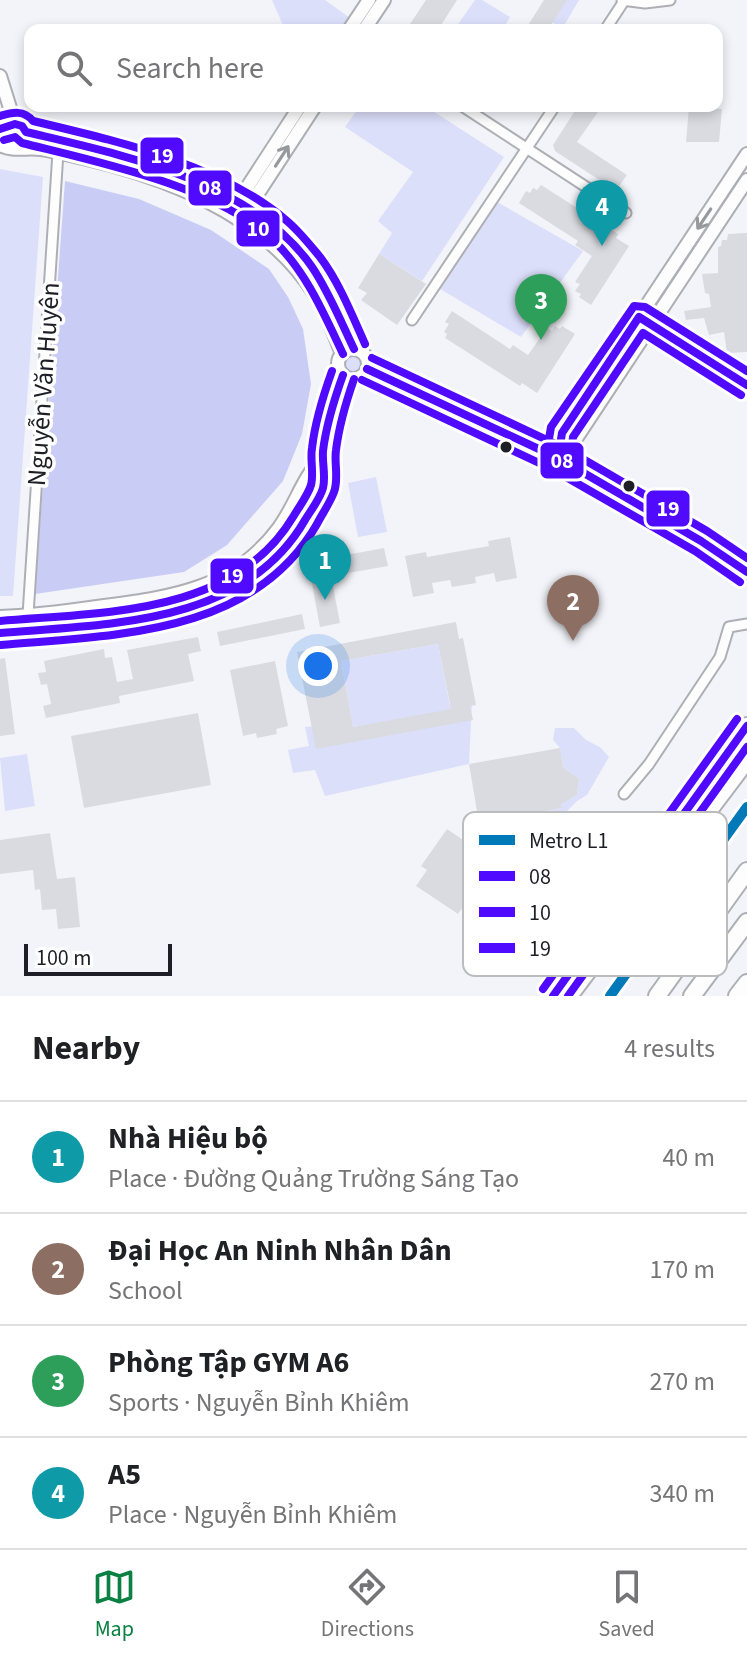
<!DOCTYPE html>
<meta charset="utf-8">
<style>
:root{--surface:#fff;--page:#f2f2f2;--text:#202124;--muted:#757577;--line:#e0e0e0;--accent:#0b8043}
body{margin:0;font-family:"Source Sans 3",sans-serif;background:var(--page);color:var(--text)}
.scale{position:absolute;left:24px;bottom:20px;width:148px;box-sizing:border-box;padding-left:8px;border:4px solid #1d1e26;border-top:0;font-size:22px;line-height:28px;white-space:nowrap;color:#1d1e26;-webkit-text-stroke:6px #fff;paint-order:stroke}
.you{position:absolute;left:318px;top:666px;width:28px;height:28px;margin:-20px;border:6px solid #fff;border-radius:50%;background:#1a73e8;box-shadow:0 0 0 12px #1a73e833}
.badge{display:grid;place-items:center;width:52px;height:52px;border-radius:50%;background:var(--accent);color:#fff;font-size:26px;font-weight:700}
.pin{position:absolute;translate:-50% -66px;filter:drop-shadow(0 2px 4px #0008)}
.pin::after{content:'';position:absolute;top:42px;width:28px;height:24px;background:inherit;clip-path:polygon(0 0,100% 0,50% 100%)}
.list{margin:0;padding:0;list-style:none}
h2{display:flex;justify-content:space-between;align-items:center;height:104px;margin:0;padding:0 32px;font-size:34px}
h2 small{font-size:26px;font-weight:400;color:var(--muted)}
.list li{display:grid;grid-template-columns:52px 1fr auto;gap:24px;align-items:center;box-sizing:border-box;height:112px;padding:0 32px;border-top:2px solid var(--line)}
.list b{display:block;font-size:30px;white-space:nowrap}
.list p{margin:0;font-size:26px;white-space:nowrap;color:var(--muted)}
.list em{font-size:26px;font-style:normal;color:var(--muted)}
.icon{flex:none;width:44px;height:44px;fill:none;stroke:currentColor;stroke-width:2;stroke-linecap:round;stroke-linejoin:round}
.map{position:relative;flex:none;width:747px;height:996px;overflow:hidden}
.search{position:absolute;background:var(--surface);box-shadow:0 4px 12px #0003;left:24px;right:24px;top:24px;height:88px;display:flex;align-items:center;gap:20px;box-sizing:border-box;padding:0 28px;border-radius:16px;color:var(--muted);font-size:30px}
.sheet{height:552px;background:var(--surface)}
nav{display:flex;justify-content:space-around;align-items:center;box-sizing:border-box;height:112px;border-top:2px solid var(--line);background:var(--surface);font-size:22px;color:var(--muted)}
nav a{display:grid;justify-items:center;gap:4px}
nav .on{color:var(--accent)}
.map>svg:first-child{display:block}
.green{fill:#dcdffa}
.forest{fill:#c9ccf5}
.building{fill:#dadbe1;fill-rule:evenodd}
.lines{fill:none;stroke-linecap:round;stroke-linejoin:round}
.street-casing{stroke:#aeafb5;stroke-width:13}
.secondary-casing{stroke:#aeafb5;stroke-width:16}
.highway-casing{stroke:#aeafb5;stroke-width:20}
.street{stroke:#fdfdfe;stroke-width:9}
.secondary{stroke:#fdfdfe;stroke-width:12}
.highway{stroke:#fdfdfe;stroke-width:16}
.bus-1-casing{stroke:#fff;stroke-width:14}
.bus-2-casing{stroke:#fff;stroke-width:14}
.bus-3-casing{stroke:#fff;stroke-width:14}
.bus-1{stroke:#4f0aff;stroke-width:8}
.bus-2{stroke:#4f0aff;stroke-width:8}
.bus-3{stroke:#4f0aff;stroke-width:8}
.metro-1-casing{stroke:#fff;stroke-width:16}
.metro-1{stroke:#0079b8;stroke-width:10}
.oneway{stroke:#98999d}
.bus-dot{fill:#1d1e26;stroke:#fff;stroke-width:3}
.labels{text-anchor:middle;stroke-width:7;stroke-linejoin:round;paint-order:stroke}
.street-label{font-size:26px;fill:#1d1e26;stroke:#fff}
.key{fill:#fff;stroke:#bbbcbe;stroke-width:2}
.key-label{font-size:22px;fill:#1d1e26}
.line-badge{stroke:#fff;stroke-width:3}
.badge-label{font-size:22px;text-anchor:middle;font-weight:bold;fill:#fff}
</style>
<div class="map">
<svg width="747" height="996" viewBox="0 0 747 996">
<rect width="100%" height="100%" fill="#f3f4f9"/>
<g class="green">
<path d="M 272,0 L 325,0 L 357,23 L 352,30 L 285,30 Z"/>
<path d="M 475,0 L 482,0 L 510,17 L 502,30 L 454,30 Z"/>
<path d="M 565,0 L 579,0 L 562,29 L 552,22 Z"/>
<path d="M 360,106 L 425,106 L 504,157 L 422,281 L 379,254 L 392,233 L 378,221 L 413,172 L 345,127 Z"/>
<path d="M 0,169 L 43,177 L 13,596 L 0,596 Z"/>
<path d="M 492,199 L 583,251 L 521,337 L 435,286 Z"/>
<circle cx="353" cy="364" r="11"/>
<path d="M 376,477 L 387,532 L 358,537 L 348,483 Z"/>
<path d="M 438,644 L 450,706 L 472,700 L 469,764 L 325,796 L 315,770 L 293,773 L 288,750 L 309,746 L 305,727 L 326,725 L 326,741 L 412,717 L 353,727 L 341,661 Z"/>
<path d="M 555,728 L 574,728 L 586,740 L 600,747 L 609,757 L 587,795 L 577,801 L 562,816 L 571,836 L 558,845 L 544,863 L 479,823 L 562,808 L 561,803 L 577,795 L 579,779 L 563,767 L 560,748 L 553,740 Z"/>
<path d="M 27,754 L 35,806 L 5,811 L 0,758 Z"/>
</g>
<path class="forest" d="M 65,181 L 139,199 L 211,230 L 269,269 L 288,297 L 303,329 L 311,384 L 302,434 L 283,481 L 227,545 L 184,572 L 35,594 Z"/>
<g class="building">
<path d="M 426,0 L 457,0 L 438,30 L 406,30 Z"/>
<path d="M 544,0 L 567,0 L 548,30 L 525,30 Z"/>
<path d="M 578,106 L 595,106 L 600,109 L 577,142 L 627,175 L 619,186 L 613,183 L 610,187 L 555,151 L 553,145 Z"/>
<path d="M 689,107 L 722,109 L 719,142 L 686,142 Z"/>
<path d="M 541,185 L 618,234 L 616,238 L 629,246 L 591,305 L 579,297 L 581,294 L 575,291 L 580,284 L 575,282 L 592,256 L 575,245 L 578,241 L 519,203 L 526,191 L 530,193 L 533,188 L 537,190 Z"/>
<path d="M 747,233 L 747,352 L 727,353 L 724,332 L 709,335 L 704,318 L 686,320 L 684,311 L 711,307 L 709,294 L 705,293 L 702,274 L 718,273 L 718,247 L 721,246 L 722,240 L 727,240 L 728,234 Z"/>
<path d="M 379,254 L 426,284 L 397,325 L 361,300 L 367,293 L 358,288 Z"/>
<path d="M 452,311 L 510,349 L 513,345 L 528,355 L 547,328 L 552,331 L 555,326 L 560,329 L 562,326 L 575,334 L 537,393 L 522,383 L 520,386 L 445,338 L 447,334 L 444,332 L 449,324 L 445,322 Z"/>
<path d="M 510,537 L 517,578 L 496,582 L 494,573 L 475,577 L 476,583 L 452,587 L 450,580 L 432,583 L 434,593 L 413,597 L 405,556 L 426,552 L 427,557 L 489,546 L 488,541 Z"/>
<path d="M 384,548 L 388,566 L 331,576 L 340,623 L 320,627 L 308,562 Z"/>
<path d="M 302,614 L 305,629 L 220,646 L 217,632 Z"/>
<path d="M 456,622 L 459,639 L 463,638 L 476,705 L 470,706 L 473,720 L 316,749 L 297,652 L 309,650 L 315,680 L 329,677 L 324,647 ZM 438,644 L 451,709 L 353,727 L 341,661 Z"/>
<path d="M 198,637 L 201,651 L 188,654 L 194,681 L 119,696 L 120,703 L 46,718 L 43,706 L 51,704 L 47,684 L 41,685 L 38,673 L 46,672 L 44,661 L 104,649 L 105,658 L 112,657 L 117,682 L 133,679 L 127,650 Z"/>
<path d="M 5,658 L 15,734 L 0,736 L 0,659 Z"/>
<path d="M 275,661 L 288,726 L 276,729 L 277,734 L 257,738 L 256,733 L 243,736 L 230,670 Z"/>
<path d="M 198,713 L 211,785 L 84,808 L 71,736 Z"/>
<path d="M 560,748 L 563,767 L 579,779 L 577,795 L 561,804 L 562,808 L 479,823 L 469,764 Z"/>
<path d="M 447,829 L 535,889 L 526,903 L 512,893 L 496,916 L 469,898 L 458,914 L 416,886 L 427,870 L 421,866 Z"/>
<path d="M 50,833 L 57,879 L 75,877 L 80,927 L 58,929 L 56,909 L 42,910 L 40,889 L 35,890 L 33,870 L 0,874 L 0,840 Z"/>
</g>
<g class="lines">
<defs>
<g id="street">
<path d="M 622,0 L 645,3 L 670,0"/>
<path d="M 605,30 L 624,1"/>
<path d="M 462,106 L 626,213"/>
<path d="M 412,320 L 555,106"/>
<path d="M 651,325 L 747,385"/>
<path d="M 28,615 L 58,152"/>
<path d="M 624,794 L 649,764 L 720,657 L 729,627 L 747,624"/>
</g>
<g id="secondary">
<path d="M 349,30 L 369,0"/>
<path d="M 364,30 L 384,0"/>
<path d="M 0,76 L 15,124"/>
<path d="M 0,122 L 3,146"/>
<path d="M 15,124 L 22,126 L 26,132 L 115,153 L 214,189 L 249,207 L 281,231 L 312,267 L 334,306 L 354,349"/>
<path d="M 0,145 C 14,152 25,147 41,149 C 55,151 69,155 83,158 C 169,178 264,215 314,293 C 326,312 334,333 342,354"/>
<path d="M 239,200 L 300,106"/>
<path d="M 249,207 L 315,106"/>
<circle cx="353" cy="364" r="15"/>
<path d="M 367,369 L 558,458 L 701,541 L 747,572"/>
<path d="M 558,458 L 562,433 L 747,154"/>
<path d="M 558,458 L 575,440 L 747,180"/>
<path d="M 0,617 C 35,616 69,611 104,606 C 172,597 233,589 278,529 C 296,505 301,480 323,456"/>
<path d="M 0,633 C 64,627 168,624 224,595 C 248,583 269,566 287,546 C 302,530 312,507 323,488 C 325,477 322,468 323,456 C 324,436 336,394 343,375"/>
</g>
<g id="highway">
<path d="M 553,996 L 747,726"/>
<path d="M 569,996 L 747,760"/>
<path d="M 657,996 L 747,871"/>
<path d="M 692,996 L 747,922"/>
<path d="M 737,996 L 747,983"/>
</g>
</defs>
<use href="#street" class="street-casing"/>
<use href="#secondary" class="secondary-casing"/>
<use href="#highway" class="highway-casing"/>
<use href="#street" class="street"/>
<use href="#secondary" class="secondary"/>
<use href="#highway" class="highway"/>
<defs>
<g id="bus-1">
<path d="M 0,129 L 15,124 L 22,126 L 26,132 C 122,155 253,181 312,267 C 329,292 341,322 354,349"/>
<path d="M 367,369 L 558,458 L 701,541 L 747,572"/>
<path d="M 558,458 L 562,433 L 639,317 L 747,385"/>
<path d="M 0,633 C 107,624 244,626 305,520 C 311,510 320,499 323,488 C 326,477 322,463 323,451 C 326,426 334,400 343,375"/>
<path d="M 553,996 L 747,726"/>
</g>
<g id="bus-2">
<path d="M 4,140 L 15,137 L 22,143 C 98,162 215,186 273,240 C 306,271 324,314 343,354"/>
<path d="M 362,380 L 552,469 L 695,551 L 740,582"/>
<path d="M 570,460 L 573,437 L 643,333 L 741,395"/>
<path d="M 1,645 C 114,635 253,636 317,524 C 322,514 330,503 334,492 C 339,479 334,463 336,450 C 339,426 346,402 354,379"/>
<path d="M 568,996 L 747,747"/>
</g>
<g id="bus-3">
<path d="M 0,116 C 13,112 24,110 33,121 C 116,141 221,164 287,221 C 299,231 310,245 320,257 C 339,282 352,315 365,344"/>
<path d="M 372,358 L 564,448 L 707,531 L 747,558"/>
<path d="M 546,456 L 551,427 L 634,306 L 645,307 L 747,371"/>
<path d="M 0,621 C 101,612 234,616 293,517 C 299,507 308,495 311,485 C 314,474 310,459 312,448 C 315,422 323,396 332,371"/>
<path d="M 543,989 L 737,719"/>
</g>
</defs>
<use href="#bus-1" class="bus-1-casing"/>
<use href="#bus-2" class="bus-2-casing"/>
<use href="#bus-3" class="bus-3-casing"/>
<use href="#bus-1" class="bus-1"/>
<use href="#bus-2" class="bus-2"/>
<use href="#bus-3" class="bus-3"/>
<defs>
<path id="metro-1" d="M 610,996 L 747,807"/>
</defs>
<use href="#metro-1" class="metro-1-casing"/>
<use href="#metro-1" class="metro-1"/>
</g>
<defs><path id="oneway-shaft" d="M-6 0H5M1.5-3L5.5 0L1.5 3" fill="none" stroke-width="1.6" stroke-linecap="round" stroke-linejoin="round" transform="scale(2)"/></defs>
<g class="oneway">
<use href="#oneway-shaft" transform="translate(282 156) rotate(-57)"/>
<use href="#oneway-shaft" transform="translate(704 219) rotate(124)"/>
</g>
<g class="bus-dot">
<circle cx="506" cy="447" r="7"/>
<circle cx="629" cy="486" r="7"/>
</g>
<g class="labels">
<g class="street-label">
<text transform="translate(43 384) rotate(-86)" y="9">Nguyễn Văn Huyên</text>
</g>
</g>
<rect x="463" y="812" width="264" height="164" rx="12" class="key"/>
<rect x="479" y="835" width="36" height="10" fill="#0079b8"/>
<rect x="479" y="871" width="36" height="10" fill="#4f0aff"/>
<rect x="479" y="907" width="36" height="10" fill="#4f0aff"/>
<rect x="479" y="943" width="36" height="10" fill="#4f0aff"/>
<g class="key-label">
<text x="529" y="848">Metro L1</text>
<text x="529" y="884">08</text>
<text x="529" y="920">10</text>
<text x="529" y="956">19</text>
</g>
<g class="line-badge">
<rect x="139" y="136" width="46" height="39" rx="8" fill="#4f0aff"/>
<rect x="187" y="169" width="46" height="38" rx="8" fill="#4f0aff"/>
<rect x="235" y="209" width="46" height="39" rx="8" fill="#4f0aff"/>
<rect x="539" y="441" width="46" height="39" rx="8" fill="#4f0aff"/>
<rect x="645" y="489" width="46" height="39" rx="8" fill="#4f0aff"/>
<rect x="209" y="557" width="46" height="38" rx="8" fill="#4f0aff"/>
</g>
<g class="badge-label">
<text x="162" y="163">19</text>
<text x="210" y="195">08</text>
<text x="258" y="236">10</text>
<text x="562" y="468">08</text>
<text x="668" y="516">19</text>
<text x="232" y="583">19</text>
</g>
</svg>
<div class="scale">100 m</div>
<div class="you"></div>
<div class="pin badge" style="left:325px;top:600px;background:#0f9aa8">1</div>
<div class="pin badge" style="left:573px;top:641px;background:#8d6e63">2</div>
<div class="pin badge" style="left:541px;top:340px;background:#2e9e5b">3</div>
<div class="pin badge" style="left:602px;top:246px;background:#0f9aa8">4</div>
<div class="search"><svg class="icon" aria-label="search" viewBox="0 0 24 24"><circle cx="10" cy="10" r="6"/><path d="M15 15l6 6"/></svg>Search here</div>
</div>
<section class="sheet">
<h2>Nearby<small>4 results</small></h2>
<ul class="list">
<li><span class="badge" style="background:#0f9aa8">1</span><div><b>Nhà Hiệu bộ</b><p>Place · Đường Quảng Trường Sáng Tạo</p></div><em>40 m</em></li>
<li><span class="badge" style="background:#8d6e63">2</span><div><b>Đại Học An Ninh Nhân Dân</b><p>School</p></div><em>170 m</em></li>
<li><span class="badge" style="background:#2e9e5b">3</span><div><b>Phòng Tập GYM A6</b><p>Sports · Nguyễn Bỉnh Khiêm</p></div><em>270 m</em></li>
<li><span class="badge" style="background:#0f9aa8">4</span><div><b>A5</b><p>Place · Nguyễn Bỉnh Khiêm</p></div><em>340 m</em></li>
</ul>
</section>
<nav>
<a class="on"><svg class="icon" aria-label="map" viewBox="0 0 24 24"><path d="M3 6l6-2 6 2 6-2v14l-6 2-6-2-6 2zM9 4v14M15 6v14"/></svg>Map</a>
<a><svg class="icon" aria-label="directions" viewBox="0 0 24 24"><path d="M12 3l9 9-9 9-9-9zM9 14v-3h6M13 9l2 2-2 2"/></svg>Directions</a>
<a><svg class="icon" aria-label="saved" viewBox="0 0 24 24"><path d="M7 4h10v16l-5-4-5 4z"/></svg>Saved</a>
</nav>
